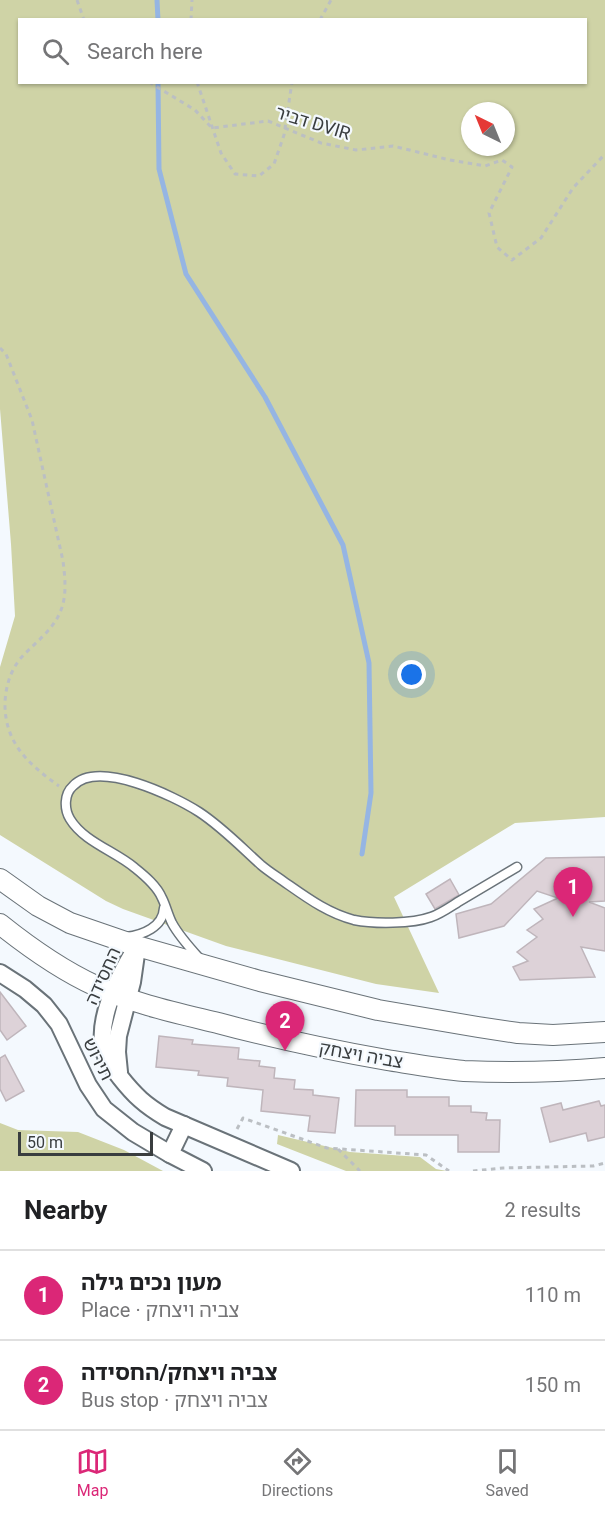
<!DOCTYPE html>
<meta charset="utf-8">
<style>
:root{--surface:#fff;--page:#f6f6f6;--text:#202124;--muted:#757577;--line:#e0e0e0;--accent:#db2777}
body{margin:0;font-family:Roboto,"Noto Sans Hebrew",sans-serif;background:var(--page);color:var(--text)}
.compass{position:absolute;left:461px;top:102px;width:54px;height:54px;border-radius:50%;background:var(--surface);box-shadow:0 2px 4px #0004;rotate:317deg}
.scale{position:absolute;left:18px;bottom:15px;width:135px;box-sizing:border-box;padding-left:6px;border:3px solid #393d3f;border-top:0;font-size:16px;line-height:21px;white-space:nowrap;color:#393d3f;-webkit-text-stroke:4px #f4f9fe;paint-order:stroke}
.you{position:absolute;left:412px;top:675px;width:21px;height:21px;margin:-15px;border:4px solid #fff;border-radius:50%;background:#1a73e8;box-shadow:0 0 0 9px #1a73e833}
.badge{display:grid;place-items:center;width:39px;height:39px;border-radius:50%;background:var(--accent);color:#fff;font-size:20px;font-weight:700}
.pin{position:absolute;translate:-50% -50px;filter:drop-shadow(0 2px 3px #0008)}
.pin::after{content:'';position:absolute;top:32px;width:21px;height:18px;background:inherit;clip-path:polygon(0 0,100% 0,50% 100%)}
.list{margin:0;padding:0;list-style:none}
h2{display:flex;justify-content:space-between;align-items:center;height:78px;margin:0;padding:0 24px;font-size:26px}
h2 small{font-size:20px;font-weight:400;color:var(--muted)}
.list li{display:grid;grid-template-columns:39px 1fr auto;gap:18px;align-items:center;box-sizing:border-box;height:90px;padding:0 24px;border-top:2px solid var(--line)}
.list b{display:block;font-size:22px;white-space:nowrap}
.list p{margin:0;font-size:20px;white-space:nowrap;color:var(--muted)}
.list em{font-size:20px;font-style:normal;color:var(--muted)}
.icon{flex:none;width:33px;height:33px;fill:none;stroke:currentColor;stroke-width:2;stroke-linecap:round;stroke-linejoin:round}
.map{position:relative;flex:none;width:605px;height:1171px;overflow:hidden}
.search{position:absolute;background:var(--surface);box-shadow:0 2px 4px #0004;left:18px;right:18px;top:18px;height:66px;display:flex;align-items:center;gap:15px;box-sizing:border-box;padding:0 21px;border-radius:0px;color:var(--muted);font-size:22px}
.sheet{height:258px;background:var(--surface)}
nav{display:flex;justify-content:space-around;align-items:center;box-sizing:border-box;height:84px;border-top:2px solid var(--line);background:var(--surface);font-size:16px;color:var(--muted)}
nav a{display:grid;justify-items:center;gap:3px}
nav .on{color:var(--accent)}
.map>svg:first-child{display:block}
.green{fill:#cfd3a6;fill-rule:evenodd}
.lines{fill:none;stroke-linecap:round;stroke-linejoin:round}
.stream{stroke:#95b5e3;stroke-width:5}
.building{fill:#ddd2d8;stroke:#bfb5bb;stroke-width:1.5}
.service-casing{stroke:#6a7379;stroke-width:11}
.minor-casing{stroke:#6a7379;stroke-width:20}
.tertiary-casing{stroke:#6a7379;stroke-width:22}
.path{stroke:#bbbfc3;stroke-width:3;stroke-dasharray:4.5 4.5;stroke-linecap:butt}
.service{stroke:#fff;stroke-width:8}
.minor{stroke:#fff;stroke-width:16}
.tertiary{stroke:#fff;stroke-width:20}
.labels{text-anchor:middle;stroke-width:4.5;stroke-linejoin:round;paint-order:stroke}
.street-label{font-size:18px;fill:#393d3f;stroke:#f4f9fe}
</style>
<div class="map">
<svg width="605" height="1171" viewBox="0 0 605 1171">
<rect width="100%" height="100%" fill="#f4f9fe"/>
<g class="green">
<path d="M 0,0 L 605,0 L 605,817 L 515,823 L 394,897 L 439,993 L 376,984 L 226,946 L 123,909 L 106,901 L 0,835 L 0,667 L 15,616 L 11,544 L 0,409 ZM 20,20 L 586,20 L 586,82 L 20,82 ZM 470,111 L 506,111 L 506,147 L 470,147 Z"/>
<path d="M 0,1123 L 18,1130 L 78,1132 L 124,1150 L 163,1171 L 0,1171 Z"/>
<path d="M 278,1135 L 350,1152 L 420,1157 L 436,1169 L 447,1171 L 346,1171 L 277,1144 Z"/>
</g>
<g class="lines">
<g class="stream">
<path d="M 157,0 L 158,20"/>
<path d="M 158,82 L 159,169 L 186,274 L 265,397 L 343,545 L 369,663 L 371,793 L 362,854"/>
</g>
</g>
<g class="building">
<path d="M 605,857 L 605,901 L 589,902 L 605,908 L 605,951 L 581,947 L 595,977 L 520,980 L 513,967 L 528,961 L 517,952 L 537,937 L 527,930 L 543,919 L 534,909 L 558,898 L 537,891 L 504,926 L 459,938 L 456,914 L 491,904 L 546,858 Z"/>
<path d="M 450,879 L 459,895 L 435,909 L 426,894 Z"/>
<path d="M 0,992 L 26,1026 L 7,1040 L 0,1030 Z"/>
<path d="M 159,1036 L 193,1040 L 192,1044 L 239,1048 L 238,1059 L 260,1061 L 259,1066 L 275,1068 L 274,1078 L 295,1080 L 294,1089 L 313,1090 L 313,1095 L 339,1098 L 335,1133 L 308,1131 L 310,1116 L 261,1111 L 263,1090 L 227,1086 L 228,1078 L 198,1075 L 199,1071 L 156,1067 Z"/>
<path d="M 5,1055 L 24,1091 L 6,1101 L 0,1089 L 0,1058 Z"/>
<path d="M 356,1090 L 407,1090 L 407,1097 L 449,1097 L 449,1106 L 471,1106 L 471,1112 L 487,1113 L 486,1120 L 500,1120 L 499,1152 L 458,1152 L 458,1135 L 395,1135 L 395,1126 L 355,1126 Z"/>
<path d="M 599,1101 L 601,1106 L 605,1105 L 605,1137 L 588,1141 L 586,1133 L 550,1142 L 541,1108 L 561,1103 L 563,1110 Z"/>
</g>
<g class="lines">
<defs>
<g id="service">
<path d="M 126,937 C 143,935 163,927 164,908"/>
<path d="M 200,959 C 190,948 179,936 172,923 C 168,915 166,906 162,898 C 157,886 145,876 135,868 C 115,851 84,842 70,819 C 64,809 64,794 73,786 C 98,759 174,796 199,812 C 222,827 241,847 261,865 C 268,871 276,876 283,881 C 306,897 327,913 354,920 C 374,924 412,924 431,917 C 440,914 450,907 458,902 C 478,890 497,879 517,867"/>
</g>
<g id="minor">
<path d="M 137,946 C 119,976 92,1024 107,1059 C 110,1066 116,1071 120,1077 C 135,1096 145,1105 165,1117 L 291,1171"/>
<path d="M 0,973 L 25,989 L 44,1005 L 59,1024 L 88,1085 L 104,1109 L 133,1132 L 170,1154 L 203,1171"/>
<path d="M 119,1072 L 117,1052 L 118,1036 L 132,982 L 136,954"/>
<path d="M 170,1154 L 184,1125"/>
</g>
<g id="tertiary">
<path d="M 0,879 L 38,906 L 70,923 L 137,946 L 260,981 L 378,1010 L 478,1027 L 518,1033 L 553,1035 L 605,1032"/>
<path d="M 0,924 C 30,948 61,970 96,986 C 134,1004 177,1013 218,1023 C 274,1038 330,1050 387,1060 C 412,1064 438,1069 464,1071 C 511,1073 558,1072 605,1068"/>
</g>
</defs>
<use href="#service" class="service-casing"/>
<use href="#minor" class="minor-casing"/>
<use href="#tertiary" class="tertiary-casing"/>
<g class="path">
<path d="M 77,0 L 84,20"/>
<path d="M 191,20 L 192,0"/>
<path d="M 320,20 L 331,0"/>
<path d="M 149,82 L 195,110 L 212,128 L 268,121 L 321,143 L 356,150 L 393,146 L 450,160 L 485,166 L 502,160 L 512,167 L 489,213 L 497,247 L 512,260 L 541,238 L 573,188 L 605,154"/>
<path d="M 197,82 L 221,153 L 235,174 L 259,176 L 274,164 L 284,135 L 292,82"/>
<path d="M 0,348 L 6,354 L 32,420 L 63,561 C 65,577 67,595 61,610 C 53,631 34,643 20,659 C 10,672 6,686 5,702 C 4,742 28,764 59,786"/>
<path d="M 237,1129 L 243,1118 L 327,1148 L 426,1155 L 449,1171"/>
<path d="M 338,1149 L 360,1171"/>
<path d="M 473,1171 L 503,1168 L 593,1166 L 605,1163"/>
</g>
<use href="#service" class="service"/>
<use href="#minor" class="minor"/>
<use href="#tertiary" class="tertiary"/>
</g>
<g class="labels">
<g class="street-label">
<text transform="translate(313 123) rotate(17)" y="6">דביר DVIR</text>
<text transform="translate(103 976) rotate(-66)" y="6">החסידה</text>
<text transform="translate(361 1055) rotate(10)" y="6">צביה ויצחק</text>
<text transform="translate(98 1059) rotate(63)" y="6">תירוש</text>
</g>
</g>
</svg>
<svg class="compass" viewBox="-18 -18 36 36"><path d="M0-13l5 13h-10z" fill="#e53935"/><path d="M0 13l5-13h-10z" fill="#757577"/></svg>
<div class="scale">50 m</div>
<div class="you"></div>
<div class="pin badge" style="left:573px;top:917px">1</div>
<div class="pin badge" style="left:285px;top:1051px">2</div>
<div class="search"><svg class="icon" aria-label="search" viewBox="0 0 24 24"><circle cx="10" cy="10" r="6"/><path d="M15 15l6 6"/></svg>Search here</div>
</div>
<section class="sheet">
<h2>Nearby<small>2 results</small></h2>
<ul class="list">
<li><span class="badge">1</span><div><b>מעון נכים גילה</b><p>Place · צביה ויצחק</p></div><em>110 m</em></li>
<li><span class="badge">2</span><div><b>צביה ויצחק/החסידה</b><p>Bus stop · צביה ויצחק</p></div><em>150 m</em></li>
</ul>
</section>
<nav>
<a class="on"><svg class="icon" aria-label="map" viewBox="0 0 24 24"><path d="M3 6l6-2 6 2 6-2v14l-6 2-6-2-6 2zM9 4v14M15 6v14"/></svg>Map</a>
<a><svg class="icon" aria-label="directions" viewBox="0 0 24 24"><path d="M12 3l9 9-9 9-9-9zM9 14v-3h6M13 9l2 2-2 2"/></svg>Directions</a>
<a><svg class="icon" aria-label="saved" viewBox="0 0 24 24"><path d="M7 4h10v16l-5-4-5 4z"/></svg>Saved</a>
</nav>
